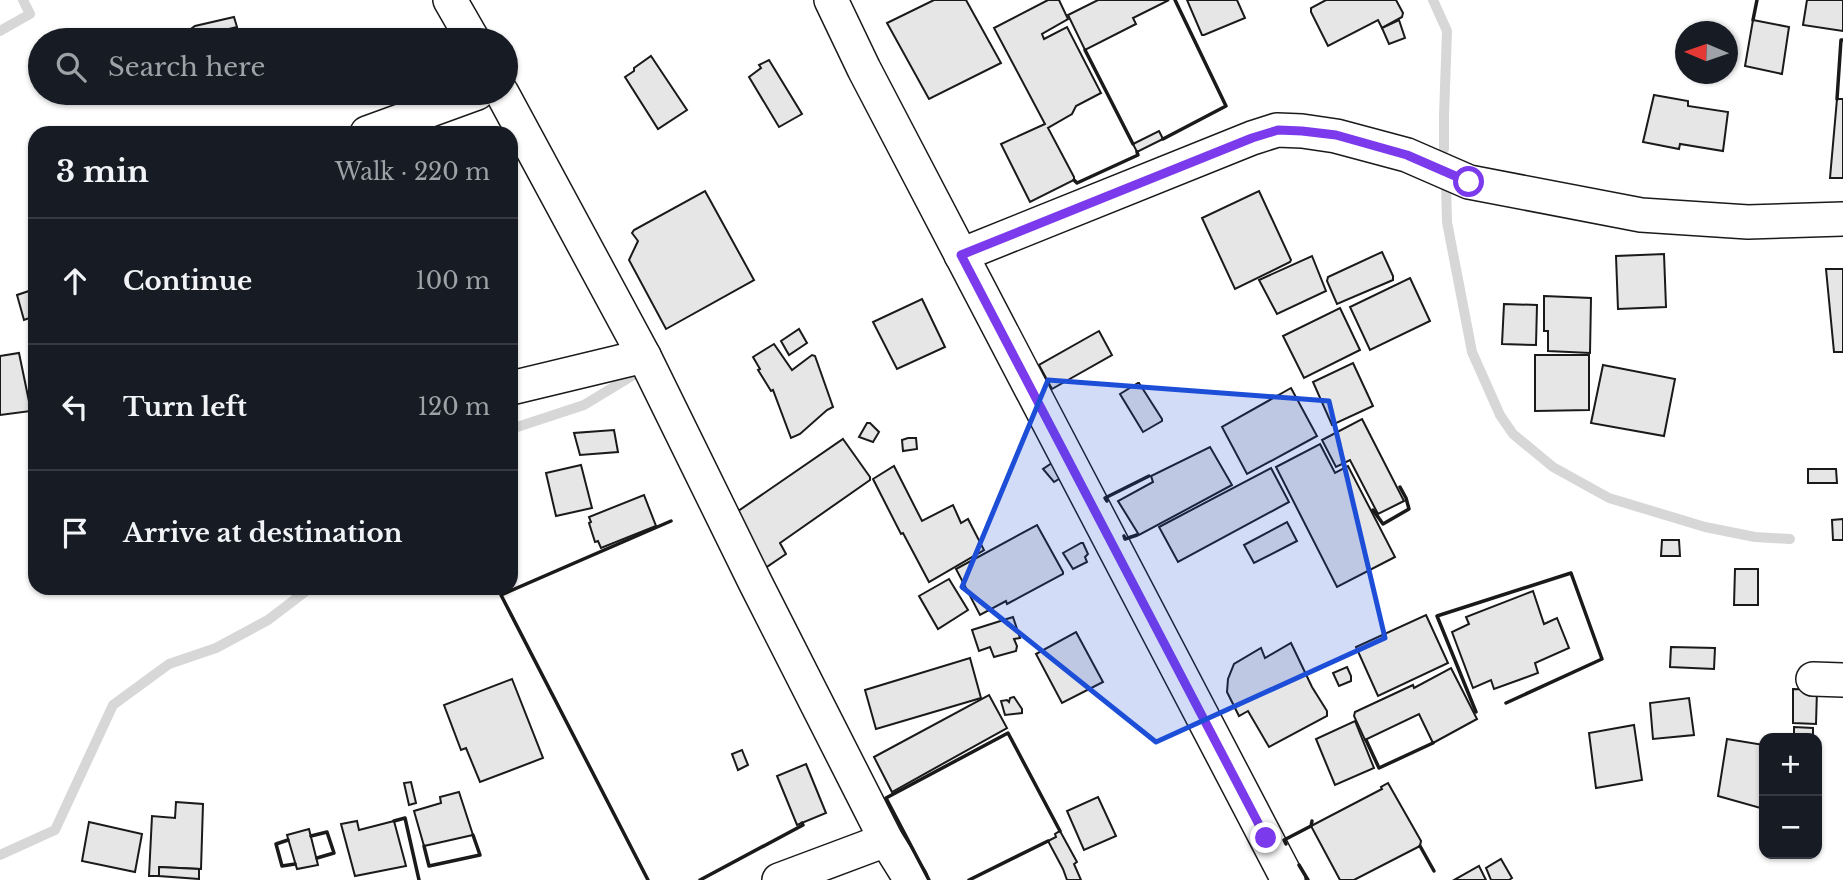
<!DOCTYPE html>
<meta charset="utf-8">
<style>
:root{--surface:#171b24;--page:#242831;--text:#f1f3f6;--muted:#9ea1a6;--line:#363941}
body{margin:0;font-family:"Libre Baskerville",serif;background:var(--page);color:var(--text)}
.controls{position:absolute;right:21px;bottom:21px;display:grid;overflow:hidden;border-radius:14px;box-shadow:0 2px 5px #0004}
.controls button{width:63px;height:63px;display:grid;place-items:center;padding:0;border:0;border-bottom:2px solid var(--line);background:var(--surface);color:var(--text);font:35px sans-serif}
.compass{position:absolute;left:1675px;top:21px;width:63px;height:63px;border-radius:50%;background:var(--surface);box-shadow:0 2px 5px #0004;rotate:272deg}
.stop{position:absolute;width:21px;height:21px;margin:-16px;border:5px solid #7c3aed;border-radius:50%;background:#fff}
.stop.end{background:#7c3aed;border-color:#fff;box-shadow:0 2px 7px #0008}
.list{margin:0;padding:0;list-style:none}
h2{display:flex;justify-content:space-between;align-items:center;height:91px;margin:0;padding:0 28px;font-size:30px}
h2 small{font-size:23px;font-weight:400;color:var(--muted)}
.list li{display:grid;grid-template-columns:46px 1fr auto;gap:21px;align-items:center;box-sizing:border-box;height:126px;padding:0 28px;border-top:2px solid var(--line)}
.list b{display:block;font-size:26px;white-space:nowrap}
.list em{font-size:23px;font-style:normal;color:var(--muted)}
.icon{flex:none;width:38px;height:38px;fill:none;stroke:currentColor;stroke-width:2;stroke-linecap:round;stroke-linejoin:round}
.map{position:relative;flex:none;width:1843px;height:880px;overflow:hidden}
.search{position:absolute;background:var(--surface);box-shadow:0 2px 5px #0004;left:28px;top:28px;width:490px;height:77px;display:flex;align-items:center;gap:18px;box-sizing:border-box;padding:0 24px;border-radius:38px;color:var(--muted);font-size:26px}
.panel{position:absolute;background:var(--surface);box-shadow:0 2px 5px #0004;left:28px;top:126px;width:490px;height:469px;border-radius:21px}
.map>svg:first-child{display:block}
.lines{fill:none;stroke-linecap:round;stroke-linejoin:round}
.stream{stroke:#d7d7d7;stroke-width:10}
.building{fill:#e6e6e6;stroke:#1a1a1a;stroke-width:2}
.minor-casing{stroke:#1a1a1a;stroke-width:36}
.minor{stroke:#fff;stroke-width:33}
.wall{stroke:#1a1a1a;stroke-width:3.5}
.route{stroke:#7c3aed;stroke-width:9}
.marked{fill:#1d4ed8;fill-opacity:0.2;stroke:#1d4ed8;stroke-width:5;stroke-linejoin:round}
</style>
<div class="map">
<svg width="1843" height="880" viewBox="0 0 1843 880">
<rect width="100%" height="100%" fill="#fff"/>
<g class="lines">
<g class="stream">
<path d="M 1433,0 L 1447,31 L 1444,116 L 1444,149"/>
<path d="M 0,31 L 30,14 L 23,0"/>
<path d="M 1446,183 L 1447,222 L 1472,352 L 1500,415 L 1513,434 L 1553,467 L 1609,498 L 1705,527 L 1755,537 L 1790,539"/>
<path d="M 511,429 L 584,405 L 640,371"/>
<path d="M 0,855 L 55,830 L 113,705 L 169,664 L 216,648 L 268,620 L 310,588"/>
</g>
</g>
<g class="building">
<path d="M 934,0 L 966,0 L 1001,63 L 929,99 L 887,23 Z"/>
<path d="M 1048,0 L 1059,0 L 1068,19 L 1042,34 L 1044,39 L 1067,27 L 1101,93 L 1076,106 L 1072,114 L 1048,128 L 1074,177 L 1074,180 L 1030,202 L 1001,144 L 1045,124 L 994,28 Z"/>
<path d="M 1098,0 L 1169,0 L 1133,18 L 1136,24 L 1085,50 L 1068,15 Z"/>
<path d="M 1187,0 L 1237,0 L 1245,18 L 1204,35 L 1202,35 Z"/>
<path d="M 1326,0 L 1396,0 L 1403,13 L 1402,17 L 1382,28 L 1378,20 L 1328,46 L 1311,12 L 1311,8 Z"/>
<path d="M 1807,0 L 1843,0 L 1843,31 L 1803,25 Z"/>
<path d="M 234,17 L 237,27 L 197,37 L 194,40 L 188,31 L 195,26 Z"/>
<path d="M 1399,20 L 1405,38 L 1389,44 L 1382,28 Z"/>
<path d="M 1753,20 L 1789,27 L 1782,74 L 1745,66 Z"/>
<path d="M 651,56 L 687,110 L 658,129 L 625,77 L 634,71 L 634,68 Z"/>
<path d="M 769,60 L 802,114 L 779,127 L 749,77 L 761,68 L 759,65 Z"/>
<path d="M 1654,95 L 1688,101 L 1688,106 L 1728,112 L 1723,151 L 1680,144 L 1679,149 L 1643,142 Z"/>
<path d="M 1837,99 L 1843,99 L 1843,178 L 1830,178 Z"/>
<path d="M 1159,131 L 1163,139 L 1137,152 L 1133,144 Z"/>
<path d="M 705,191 L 754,280 L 666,329 L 629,260 L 638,241 L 632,233 L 634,230 Z"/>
<path d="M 1259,191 L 1291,260 L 1290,262 L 1235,289 L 1202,218 Z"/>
<path d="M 1382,252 L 1393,276 L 1393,280 L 1337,304 L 1327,281 L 1328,277 Z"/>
<path d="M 1664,254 L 1666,307 L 1618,309 L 1616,256 Z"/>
<path d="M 1312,256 L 1326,291 L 1277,314 L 1259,280 Z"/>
<path d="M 1826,269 L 1843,269 L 1843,352 L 1834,352 Z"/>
<path d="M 1410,278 L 1430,321 L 1370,350 L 1350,307 Z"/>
<path d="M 35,289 L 35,316 L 24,320 L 17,295 Z"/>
<path d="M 1544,296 L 1591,298 L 1590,353 L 1548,351 L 1548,331 L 1544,331 Z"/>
<path d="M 922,299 L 945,347 L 897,369 L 873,322 Z"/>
<path d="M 1504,304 L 1537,305 L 1536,345 L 1502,344 Z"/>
<path d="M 1340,308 L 1360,350 L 1304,378 L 1283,336 Z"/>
<path d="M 799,329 L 807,343 L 789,355 L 781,341 Z"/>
<path d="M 1099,331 L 1112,355 L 1052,389 L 1039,365 Z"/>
<path d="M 774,344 L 792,370 L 812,355 L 815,356 L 833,407 L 827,410 L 800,434 L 791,438 L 773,390 L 771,391 L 758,370 L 760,369 L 753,357 Z"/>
<path d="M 19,353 L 31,411 L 0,415 L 0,356 Z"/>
<path d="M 1535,355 L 1589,355 L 1589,410 L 1535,411 Z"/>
<path d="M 1353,363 L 1373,406 L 1332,425 L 1313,382 Z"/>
<path d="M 1603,365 L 1675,379 L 1664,436 L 1591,423 Z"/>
<path d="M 1138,383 L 1139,383 L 1162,419 L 1162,421 L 1143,432 L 1120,394 Z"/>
<path d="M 1291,388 L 1317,436 L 1247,474 L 1222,427 Z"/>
<path d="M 1362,419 L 1404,501 L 1378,514 L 1350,460 L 1336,467 L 1322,440 Z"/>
<path d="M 867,423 L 870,423 L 879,432 L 873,442 L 859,437 Z"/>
<path d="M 614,430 L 618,452 L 580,455 L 574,433 Z"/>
<path d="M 908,438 L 916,438 L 917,449 L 903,451 L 902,440 Z"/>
<path d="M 843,439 L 870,477 L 870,480 L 780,543 L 786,554 L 761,571 L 728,518 Z"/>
<path d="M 1320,444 L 1335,473 L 1348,466 L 1395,557 L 1337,587 L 1276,467 Z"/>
<path d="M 1210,447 L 1232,485 L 1139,535 L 1118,501 L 1153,482 L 1151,476 Z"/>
<path d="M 1055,461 L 1062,477 L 1054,482 L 1043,469 Z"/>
<path d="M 581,465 L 592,508 L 556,516 L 546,473 Z"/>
<path d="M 894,466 L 922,521 L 953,505 L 961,523 L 968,519 L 984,550 L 929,582 L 903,533 L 901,534 L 873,479 Z"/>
<path d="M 1271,468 L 1289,502 L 1178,562 L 1159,527 Z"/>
<path d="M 1808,469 L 1836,469 L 1837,483 L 1808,483 Z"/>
<path d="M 644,495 L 656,526 L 601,548 L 598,541 L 595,542 L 589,523 L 591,522 L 589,517 Z"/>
<path d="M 1843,519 L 1843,540 L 1833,540 L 1832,520 Z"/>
<path d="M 1287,522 L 1297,541 L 1254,563 L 1244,545 Z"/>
<path d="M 1037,525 L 1063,572 L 1063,574 L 1007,604 L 1006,601 L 980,615 L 956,569 Z"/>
<path d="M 1662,540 L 1679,540 L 1680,556 L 1661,556 Z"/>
<path d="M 1081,543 L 1083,543 L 1088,554 L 1085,557 L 1087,562 L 1073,569 L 1063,553 Z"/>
<path d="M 1735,569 L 1758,569 L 1758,605 L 1734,605 Z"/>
<path d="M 949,579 L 968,610 L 938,629 L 919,596 Z"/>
<path d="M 1533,591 L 1544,624 L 1557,618 L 1569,648 L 1535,663 L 1538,673 L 1494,689 L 1491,680 L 1473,688 L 1452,632 L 1469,624 L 1466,617 Z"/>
<path d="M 1426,615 L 1448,663 L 1378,696 L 1356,647 Z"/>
<path d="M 1013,617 L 1020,638 L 1014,639 L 1017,646 L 1016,651 L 994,657 L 990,647 L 979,651 L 972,630 Z"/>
<path d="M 1076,632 L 1103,682 L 1062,703 L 1036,654 Z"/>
<path d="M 1291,643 L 1312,687 L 1327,711 L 1327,716 L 1269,747 L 1248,711 L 1239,716 L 1227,692 L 1228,679 L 1234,664 L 1261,648 L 1265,658 Z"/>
<path d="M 1671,647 L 1715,648 L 1714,669 L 1670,667 Z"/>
<path d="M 970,658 L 981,698 L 876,729 L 865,690 Z"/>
<path d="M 1347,667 L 1351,676 L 1351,681 L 1339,686 L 1333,673 Z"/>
<path d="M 1451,668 L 1477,719 L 1433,743 L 1419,714 L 1365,740 L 1354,716 L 1355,712 L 1413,685 L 1414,688 Z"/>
<path d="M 512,679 L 543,758 L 480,782 L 466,748 L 461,750 L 444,705 Z"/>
<path d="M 1793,689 L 1817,690 L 1816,724 L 1793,723 Z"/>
<path d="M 989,695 L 1007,728 L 892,792 L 874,757 Z"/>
<path d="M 1014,697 L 1022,709 L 1022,713 L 1005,715 L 1001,701 L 1007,700 L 1009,702 L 1010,698 Z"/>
<path d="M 1689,698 L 1694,735 L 1653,739 L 1650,703 Z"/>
<path d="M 1355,721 L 1374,768 L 1335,785 L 1316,739 Z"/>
<path d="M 1634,725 L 1642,780 L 1596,788 L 1589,733 Z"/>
<path d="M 1794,727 L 1813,728 L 1813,738 L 1794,738 Z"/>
<path d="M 1727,739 L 1764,745 L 1764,809 L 1718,796 Z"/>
<path d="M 742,750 L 748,765 L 738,770 L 732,754 Z"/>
<path d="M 806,764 L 826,813 L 797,825 L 777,776 Z"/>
<path d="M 411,782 L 416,803 L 409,805 L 404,783 Z"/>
<path d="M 1388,783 L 1421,841 L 1420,846 L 1354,880 L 1340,880 L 1311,826 L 1382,789 L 1381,787 Z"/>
<path d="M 459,792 L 473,835 L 424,846 L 414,811 L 441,803 L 440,797 Z"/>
<path d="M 1098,797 L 1116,836 L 1084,850 L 1067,811 Z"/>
<path d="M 176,802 L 203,804 L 201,869 L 159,867 L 159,876 L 149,876 L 152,816 L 175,818 Z"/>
<path d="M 357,821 L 359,830 L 394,821 L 406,866 L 355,876 L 341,824 Z"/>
<path d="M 89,822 L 142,834 L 135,872 L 82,861 Z"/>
<path d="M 309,829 L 318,865 L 297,869 L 287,835 Z"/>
<path d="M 1060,831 L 1077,862 L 1074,864 L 1081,880 L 1067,880 L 1063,869 L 1048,841 L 1056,837 L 1055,834 Z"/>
<path d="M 1501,859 L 1512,878 L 1509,880 L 1491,880 L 1486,868 Z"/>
<path d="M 1479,866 L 1486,880 L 1454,880 Z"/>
<path d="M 159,867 L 199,869 L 199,879 L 159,876 Z"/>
</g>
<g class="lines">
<defs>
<g id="minor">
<path d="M 450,0 L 473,40"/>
<path d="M 831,0 L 864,69 L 1288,880"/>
<path d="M 502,93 L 644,356 L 755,582 L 886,840 L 911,880"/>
<path d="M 367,133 L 477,93"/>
<path d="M 961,255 L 1252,138 L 1277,130 L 1302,131 L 1336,136 L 1407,155 L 1469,182 L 1641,215 L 1748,222 L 1843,219"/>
<path d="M 511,388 L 644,356"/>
<path d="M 1813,679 L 1843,680"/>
<path d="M 779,880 L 886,840"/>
</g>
</defs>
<use href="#minor" class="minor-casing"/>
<use href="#minor" class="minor"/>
<g class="wall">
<path d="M 1753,20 L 1757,0"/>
<path d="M 1085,50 L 1133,144"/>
<path d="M 1837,99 L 1841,40 L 1843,40"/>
<path d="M 1163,139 L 1226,106 L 1175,0"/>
<path d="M 1074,180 L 1077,183 L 1138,155 L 1137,152"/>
<path d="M 1107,501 L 1105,498 L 1149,476"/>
<path d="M 1373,510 L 1383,524 L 1409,509 L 1406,498 L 1400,487"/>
<path d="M 1124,536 L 1125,539 L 1137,535"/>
<path d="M 1476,712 L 1437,616 L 1571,573 L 1602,659 L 1506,703"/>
<path d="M 1366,740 L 1379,768 L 1433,743"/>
<path d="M 394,821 L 405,818 L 419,880"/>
<path d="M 311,836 L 327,832 L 334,853 L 317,858"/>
<path d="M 288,840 L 276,844 L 282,866 L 295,864"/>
<path d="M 1286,844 L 1284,840 L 1311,826 L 1312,821"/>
<path d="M 424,846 L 429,866 L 480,855 L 473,835"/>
<path d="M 1420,846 L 1434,871"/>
<path d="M 1299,865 L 1308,880"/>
<path d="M 648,880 L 501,595 L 671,521"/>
<path d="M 700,880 L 803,825 L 802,823"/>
<path d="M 929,880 L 886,798 L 1008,733 L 1060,831"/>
<path d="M 969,880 L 1048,841"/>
</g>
</g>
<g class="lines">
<path class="route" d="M 1266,838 L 961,255 L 1252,138 L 1278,130 L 1302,131 L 1336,135 L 1407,155 L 1469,182"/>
</g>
<path class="marked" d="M 1048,380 L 1329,401 L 1385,638 L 1156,742 L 962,587 Z"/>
</svg>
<div class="controls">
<button>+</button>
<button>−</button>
</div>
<svg class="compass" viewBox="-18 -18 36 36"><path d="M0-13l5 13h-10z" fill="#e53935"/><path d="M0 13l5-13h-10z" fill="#9ea1a6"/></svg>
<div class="stop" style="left:1469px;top:182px"></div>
<div class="stop end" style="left:1266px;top:838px"></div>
<div class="search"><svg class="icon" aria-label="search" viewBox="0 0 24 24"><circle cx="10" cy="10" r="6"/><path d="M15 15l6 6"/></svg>Search here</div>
<section class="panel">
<h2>3 min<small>Walk · 220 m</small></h2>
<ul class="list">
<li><svg class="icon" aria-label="ahead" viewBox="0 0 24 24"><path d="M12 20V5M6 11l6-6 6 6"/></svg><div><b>Continue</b></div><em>100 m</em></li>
<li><svg class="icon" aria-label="left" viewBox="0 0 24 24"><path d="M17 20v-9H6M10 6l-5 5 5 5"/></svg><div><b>Turn left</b></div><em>120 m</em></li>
<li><svg class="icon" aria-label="arrive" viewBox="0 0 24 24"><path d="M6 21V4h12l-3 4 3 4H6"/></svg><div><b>Arrive at destination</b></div></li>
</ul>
</section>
</div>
